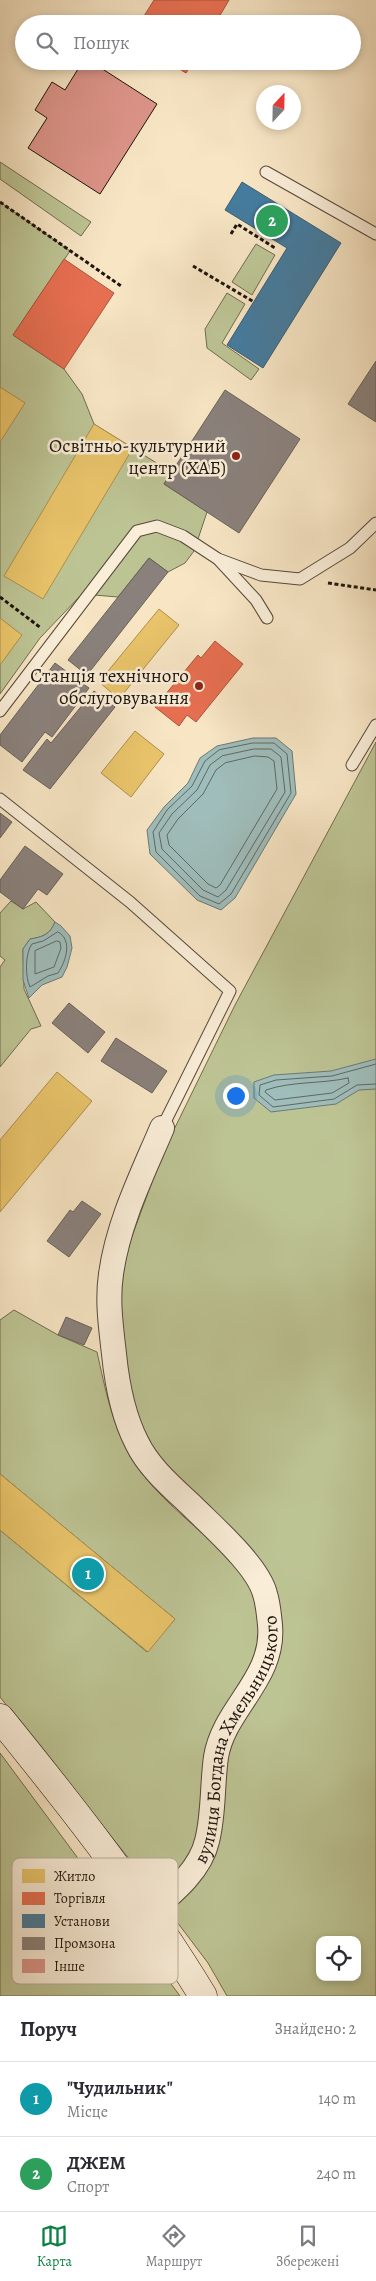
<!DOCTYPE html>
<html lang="uk">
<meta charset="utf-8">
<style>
:root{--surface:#fff;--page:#f7f7f7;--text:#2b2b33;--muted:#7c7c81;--line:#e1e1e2;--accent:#0b8043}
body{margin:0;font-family:Alegreya,serif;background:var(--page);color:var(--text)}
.controls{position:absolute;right:15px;bottom:15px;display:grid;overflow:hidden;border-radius:10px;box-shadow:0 2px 8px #0003}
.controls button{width:45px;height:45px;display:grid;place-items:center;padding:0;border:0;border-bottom:1px solid var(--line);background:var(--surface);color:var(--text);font:25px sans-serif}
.compass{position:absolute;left:256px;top:85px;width:45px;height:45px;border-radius:50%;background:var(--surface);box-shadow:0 2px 8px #0003;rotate:22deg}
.you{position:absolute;left:235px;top:1095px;width:18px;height:18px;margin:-12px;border:4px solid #fff;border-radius:50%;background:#1a73e8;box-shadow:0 0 0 8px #1a73e833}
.badge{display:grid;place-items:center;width:32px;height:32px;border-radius:50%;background:var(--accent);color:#fff;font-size:16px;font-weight:700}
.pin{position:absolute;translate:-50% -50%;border:2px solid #fff;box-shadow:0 1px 5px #0006}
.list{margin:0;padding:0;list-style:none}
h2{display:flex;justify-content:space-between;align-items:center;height:65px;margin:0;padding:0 20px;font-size:21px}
h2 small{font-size:16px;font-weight:400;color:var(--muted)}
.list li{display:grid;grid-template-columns:32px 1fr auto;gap:15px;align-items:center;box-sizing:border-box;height:75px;padding:0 20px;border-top:1px solid var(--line)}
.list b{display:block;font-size:19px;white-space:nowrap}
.list p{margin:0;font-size:16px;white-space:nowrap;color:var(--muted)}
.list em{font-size:16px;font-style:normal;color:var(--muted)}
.icon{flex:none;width:28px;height:28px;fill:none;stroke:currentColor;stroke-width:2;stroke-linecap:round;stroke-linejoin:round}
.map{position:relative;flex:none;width:376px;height:1996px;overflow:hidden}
.search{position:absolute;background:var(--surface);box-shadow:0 2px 8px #0003;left:15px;right:15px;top:15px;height:55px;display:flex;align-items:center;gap:12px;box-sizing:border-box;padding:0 18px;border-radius:28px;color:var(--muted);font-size:19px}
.sheet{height:215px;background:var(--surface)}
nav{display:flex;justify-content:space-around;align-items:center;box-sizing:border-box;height:70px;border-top:1px solid var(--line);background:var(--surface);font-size:14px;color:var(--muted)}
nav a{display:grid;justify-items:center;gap:2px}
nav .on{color:var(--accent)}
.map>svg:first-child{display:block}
.green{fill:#bdc494;stroke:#6d6c50;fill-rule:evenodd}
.water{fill:#9fbdbb;stroke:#6b7975}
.homes{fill:#e9c46a;stroke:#ac8f4e}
.shops{fill:#e76f51;stroke:#aa543c}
.public{fill:#457b9d;stroke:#395c71}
.industry{fill:#8a817c;stroke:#69605a}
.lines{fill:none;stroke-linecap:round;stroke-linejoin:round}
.shore{stroke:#5e6863;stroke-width:1}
.building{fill:#dc9489;stroke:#1d140b}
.lane-casing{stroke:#544839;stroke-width:13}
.street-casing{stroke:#544839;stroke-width:26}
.secondary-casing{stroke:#1d140b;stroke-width:29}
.path{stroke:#1d140b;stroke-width:3;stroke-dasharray:4 2.5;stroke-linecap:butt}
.lane{stroke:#faeed9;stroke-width:11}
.street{stroke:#faeed9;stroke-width:24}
.secondary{stroke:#faeed9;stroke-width:28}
.poi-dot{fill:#8f2418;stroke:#faeed9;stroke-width:2}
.labels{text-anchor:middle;stroke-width:5;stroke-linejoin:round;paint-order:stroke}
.poi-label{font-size:19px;fill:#1d140b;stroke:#faeed9;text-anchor:end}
.street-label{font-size:19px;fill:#1d140b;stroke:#faeed9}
.key{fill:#faeed9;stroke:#b8ad9b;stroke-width:1}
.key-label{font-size:14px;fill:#1d140b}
</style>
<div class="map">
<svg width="376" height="1996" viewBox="0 0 376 1996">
<rect width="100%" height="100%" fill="#f7e5c4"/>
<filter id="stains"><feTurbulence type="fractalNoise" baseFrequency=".004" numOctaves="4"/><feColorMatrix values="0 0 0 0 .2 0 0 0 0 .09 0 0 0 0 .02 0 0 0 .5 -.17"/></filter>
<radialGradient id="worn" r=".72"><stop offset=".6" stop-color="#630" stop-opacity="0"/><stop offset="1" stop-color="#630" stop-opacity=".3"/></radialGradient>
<g class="green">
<path d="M 0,162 L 91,222 L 81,236 L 0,179 Z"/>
<path d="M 0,202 L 70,251 L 13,335 L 64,369 L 82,394 L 94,424 L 171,472 L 164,484 L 207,512 L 194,551 L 185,563 L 168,572 L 149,558 L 118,597 L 82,594 L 40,638 L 0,694 Z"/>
<path d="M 256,244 L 275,255 L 252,295 L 232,282 Z"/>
<path d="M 227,293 L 245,304 L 222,343 L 259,369 L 251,380 L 207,348 L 205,329 Z"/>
<path d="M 376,742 L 376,1996 L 227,1996 L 208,1963 L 134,1865 L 0,1697 L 0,1530 L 147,1652 L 175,1619 L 0,1474 L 0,1320 L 14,1310 L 58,1335 L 97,1352 C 105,1388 113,1429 133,1461 C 156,1496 192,1523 222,1551 L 191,1495 L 153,1449 L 137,1416 L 129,1385 L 118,1319 L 122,1273 L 131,1239 L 163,1152 L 235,1005 ZM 320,1940 L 357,1940 L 357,1977 L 320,1977 Z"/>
<path d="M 11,901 L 23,909 L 36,902 L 55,922 C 50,935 42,937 30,939 L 23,949 L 24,989 L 41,1026 L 31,1029 L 0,1067 L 0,967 L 5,960 L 0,956 L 0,913 Z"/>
<path d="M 0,1753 L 180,1996 L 0,1996 Z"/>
</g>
<g class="water">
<path d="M 253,738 L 276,738 L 292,751 L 296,794 L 235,898 L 221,910 L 197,900 L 150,854 L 147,830 L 164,807 L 188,783 L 200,758 L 217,746 Z"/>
<path d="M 55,922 L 61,926 L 70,936 L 72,948 L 67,967 L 62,977 L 42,985 L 29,998 L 23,980 L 23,949 L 30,939 C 42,937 50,935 55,922 Z"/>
<path d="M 376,1059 L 376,1089 L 359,1090 L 336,1104 L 271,1112 L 254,1098 L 254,1082 L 274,1075 L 331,1071 Z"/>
</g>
<g class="homes">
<path d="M 0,387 L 25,403 L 0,442 Z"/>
<path d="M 94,424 L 133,448 L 43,599 L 4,576 Z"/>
<path d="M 159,609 L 179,625 L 119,699 L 99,682 Z"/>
<path d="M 0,618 L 22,635 L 0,665 Z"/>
<path d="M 135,731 L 164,754 L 131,797 L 101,773 Z"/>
<path d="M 57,1072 L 92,1101 L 0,1212 L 0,1140 Z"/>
<path d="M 0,1474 L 175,1619 L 148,1652 L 0,1530 Z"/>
</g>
<g class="shops">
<path d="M 154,0 L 229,0 L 215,24 L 139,24 Z"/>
<path d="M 167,61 L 193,61 L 186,73 Z"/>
<path d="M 64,259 L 114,293 L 64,369 L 13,335 Z"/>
<path d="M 215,641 L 243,664 L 196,722 L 187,715 L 179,726 L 155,707 L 198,655 L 201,658 Z"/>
</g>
<path class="public" d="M 242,182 L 341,243 L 263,368 L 227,345 L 287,248 L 225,210 Z"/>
<g class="industry">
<path d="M 376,361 L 376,422 L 348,404 Z"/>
<path d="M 225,390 L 300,439 L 239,533 L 164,484 Z"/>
<path d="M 149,558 L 168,572 L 87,675 L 68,660 Z"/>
<path d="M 55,663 L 89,688 L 52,737 L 45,732 L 22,762 L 0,745 L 0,735 Z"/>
<path d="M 94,691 L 115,707 L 50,789 L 23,770 L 47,739 L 51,743 Z"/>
<path d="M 0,813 L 12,822 L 0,838 Z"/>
<path d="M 25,846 L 63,874 L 47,895 L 38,889 L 23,909 L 0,892 L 0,880 Z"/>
<path d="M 69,1003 L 105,1032 L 88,1053 L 52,1023 Z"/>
<path d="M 116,1038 L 167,1071 L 152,1093 L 101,1061 Z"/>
<path d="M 82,1201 L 101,1214 L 69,1257 L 47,1241 L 70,1210 L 73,1212 Z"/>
<path d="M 66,1317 L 92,1328 L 84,1345 L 58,1335 Z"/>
</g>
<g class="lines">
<g class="shore">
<path d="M 253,743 L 274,743 L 287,754 L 291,793 L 231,894 L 219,904 L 200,896 L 156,852 L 153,832 L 167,810 L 192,786 L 205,761 L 219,750 Z"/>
<path d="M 254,749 L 271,749 L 281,757 L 285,792 L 226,890 L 218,897 L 203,890 L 162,849 L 159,833 L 172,814 L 197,790 L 210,765 L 222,756 Z"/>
<path d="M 255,756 L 268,757 L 274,761 L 277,789 L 220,885 L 216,888 L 208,884 L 169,845 L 167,835 L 178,819 L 203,794 L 216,770 L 225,763 Z"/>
<path d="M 58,932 C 73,940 66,961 58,973 L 48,976 L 30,987 C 25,977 25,953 32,944 L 43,941 Z"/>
<path d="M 57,941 L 60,942 L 61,948 L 54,967 L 35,974 L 35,951 Z"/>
<path d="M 376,1064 L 332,1076 L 276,1080 L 260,1085 L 259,1095 L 273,1107 L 334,1099 L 357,1085 L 376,1084"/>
<path d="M 348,1078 L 349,1083 L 332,1093 L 275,1100 L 265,1092 L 266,1090 C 292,1081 322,1084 348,1078 Z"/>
</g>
</g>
<path class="building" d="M 83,61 L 90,61 L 157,104 L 100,194 L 28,148 L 47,118 L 35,110 L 52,82 L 65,90 Z"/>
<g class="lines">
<defs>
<g id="lane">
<path d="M 266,172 L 376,234"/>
<path d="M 219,560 L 256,600 L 267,618"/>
<path d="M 0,711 L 137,531 L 157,526 L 183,536 L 218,559 L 261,575 L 300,579 L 350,548 L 376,523"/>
<path d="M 352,765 L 376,725"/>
<path d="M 0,799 L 130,902 L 230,991 L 162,1128"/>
</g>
<g id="street">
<path id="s1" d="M 150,1912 C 172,1893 200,1871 207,1841 C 214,1814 212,1785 216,1757 C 224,1708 275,1679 270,1625 C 269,1615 268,1603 265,1594 C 258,1566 213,1527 192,1506 C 173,1488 149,1468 137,1443 C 123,1416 117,1384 114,1354 C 111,1327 107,1301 111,1274 C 118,1223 142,1175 162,1128"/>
</g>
<path id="secondary" d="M 0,1718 C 73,1808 143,1897 203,1996"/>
</defs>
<use href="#lane" class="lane-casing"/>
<use href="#street" class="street-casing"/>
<use href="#secondary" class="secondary-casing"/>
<g class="path">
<path d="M 0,202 L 121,286"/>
<path d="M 231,234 L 237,224 L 275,248"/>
<path d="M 193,266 L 254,302"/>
<path d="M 328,583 L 376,590"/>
<path d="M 0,597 L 41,628"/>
</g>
<use href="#lane" class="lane"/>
<use href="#street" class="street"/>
<use href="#secondary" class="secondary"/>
</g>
<g class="poi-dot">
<circle cx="236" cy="456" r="5"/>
<circle cx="199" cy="686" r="5"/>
</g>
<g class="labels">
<g class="poi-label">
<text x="226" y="452">Освітньо-культурний<tspan x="226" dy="22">центр (ХАБ)</tspan></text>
<text x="189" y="682">Cтанція технічного<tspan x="189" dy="22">обслуговування</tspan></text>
</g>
<g class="street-label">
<text dy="7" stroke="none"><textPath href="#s1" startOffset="201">вулиця Богдана Хмельницького</textPath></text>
</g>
</g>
<rect x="12" y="1858" width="166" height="126" rx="8" class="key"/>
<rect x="22" y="1869" width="23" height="14" fill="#e9c46a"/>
<rect x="22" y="1892" width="23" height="13" fill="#e76f51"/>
<rect x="22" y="1914" width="23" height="14" fill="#457b9d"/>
<rect x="22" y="1937" width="23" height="13" fill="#8a817c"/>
<rect x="22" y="1959" width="23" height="14" fill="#dc9489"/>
<g class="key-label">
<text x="54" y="1881">Житло</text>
<text x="54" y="1903">Торгівля</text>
<text x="54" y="1926">Установи</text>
<text x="54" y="1948">Промзона</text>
<text x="54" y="1971">Інше</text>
</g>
<rect width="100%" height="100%" filter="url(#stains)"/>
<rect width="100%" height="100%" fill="url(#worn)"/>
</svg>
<div class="controls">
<button><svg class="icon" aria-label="locate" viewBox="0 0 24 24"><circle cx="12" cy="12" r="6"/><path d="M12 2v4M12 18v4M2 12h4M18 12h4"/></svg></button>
</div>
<svg class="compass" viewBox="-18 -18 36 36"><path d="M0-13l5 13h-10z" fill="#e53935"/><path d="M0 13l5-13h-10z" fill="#7c7c81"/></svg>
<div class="you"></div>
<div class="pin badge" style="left:88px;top:1574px;background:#0f9aa8">1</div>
<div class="pin badge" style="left:272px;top:221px;background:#2e9e5b">2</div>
<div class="search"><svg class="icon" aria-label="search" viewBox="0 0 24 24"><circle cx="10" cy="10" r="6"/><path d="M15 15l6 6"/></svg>Пошук</div>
</div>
<section class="sheet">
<h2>Поруч<small>Знайдено: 2</small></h2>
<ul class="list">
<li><span class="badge" style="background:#0f9aa8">1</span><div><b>&quot;Чудильник&quot;</b><p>Місце</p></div><em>140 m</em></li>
<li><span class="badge" style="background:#2e9e5b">2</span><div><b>ДЖЕМ</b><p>Спорт</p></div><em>240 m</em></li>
</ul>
</section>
<nav>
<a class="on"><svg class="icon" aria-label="map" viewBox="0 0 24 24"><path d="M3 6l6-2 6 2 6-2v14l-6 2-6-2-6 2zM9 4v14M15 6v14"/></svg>Карта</a>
<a><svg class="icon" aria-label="directions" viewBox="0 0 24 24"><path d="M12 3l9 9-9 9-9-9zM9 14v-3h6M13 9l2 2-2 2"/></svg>Маршрут</a>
<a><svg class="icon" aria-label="saved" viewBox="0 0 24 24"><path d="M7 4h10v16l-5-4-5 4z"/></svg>Збережені</a>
</nav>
